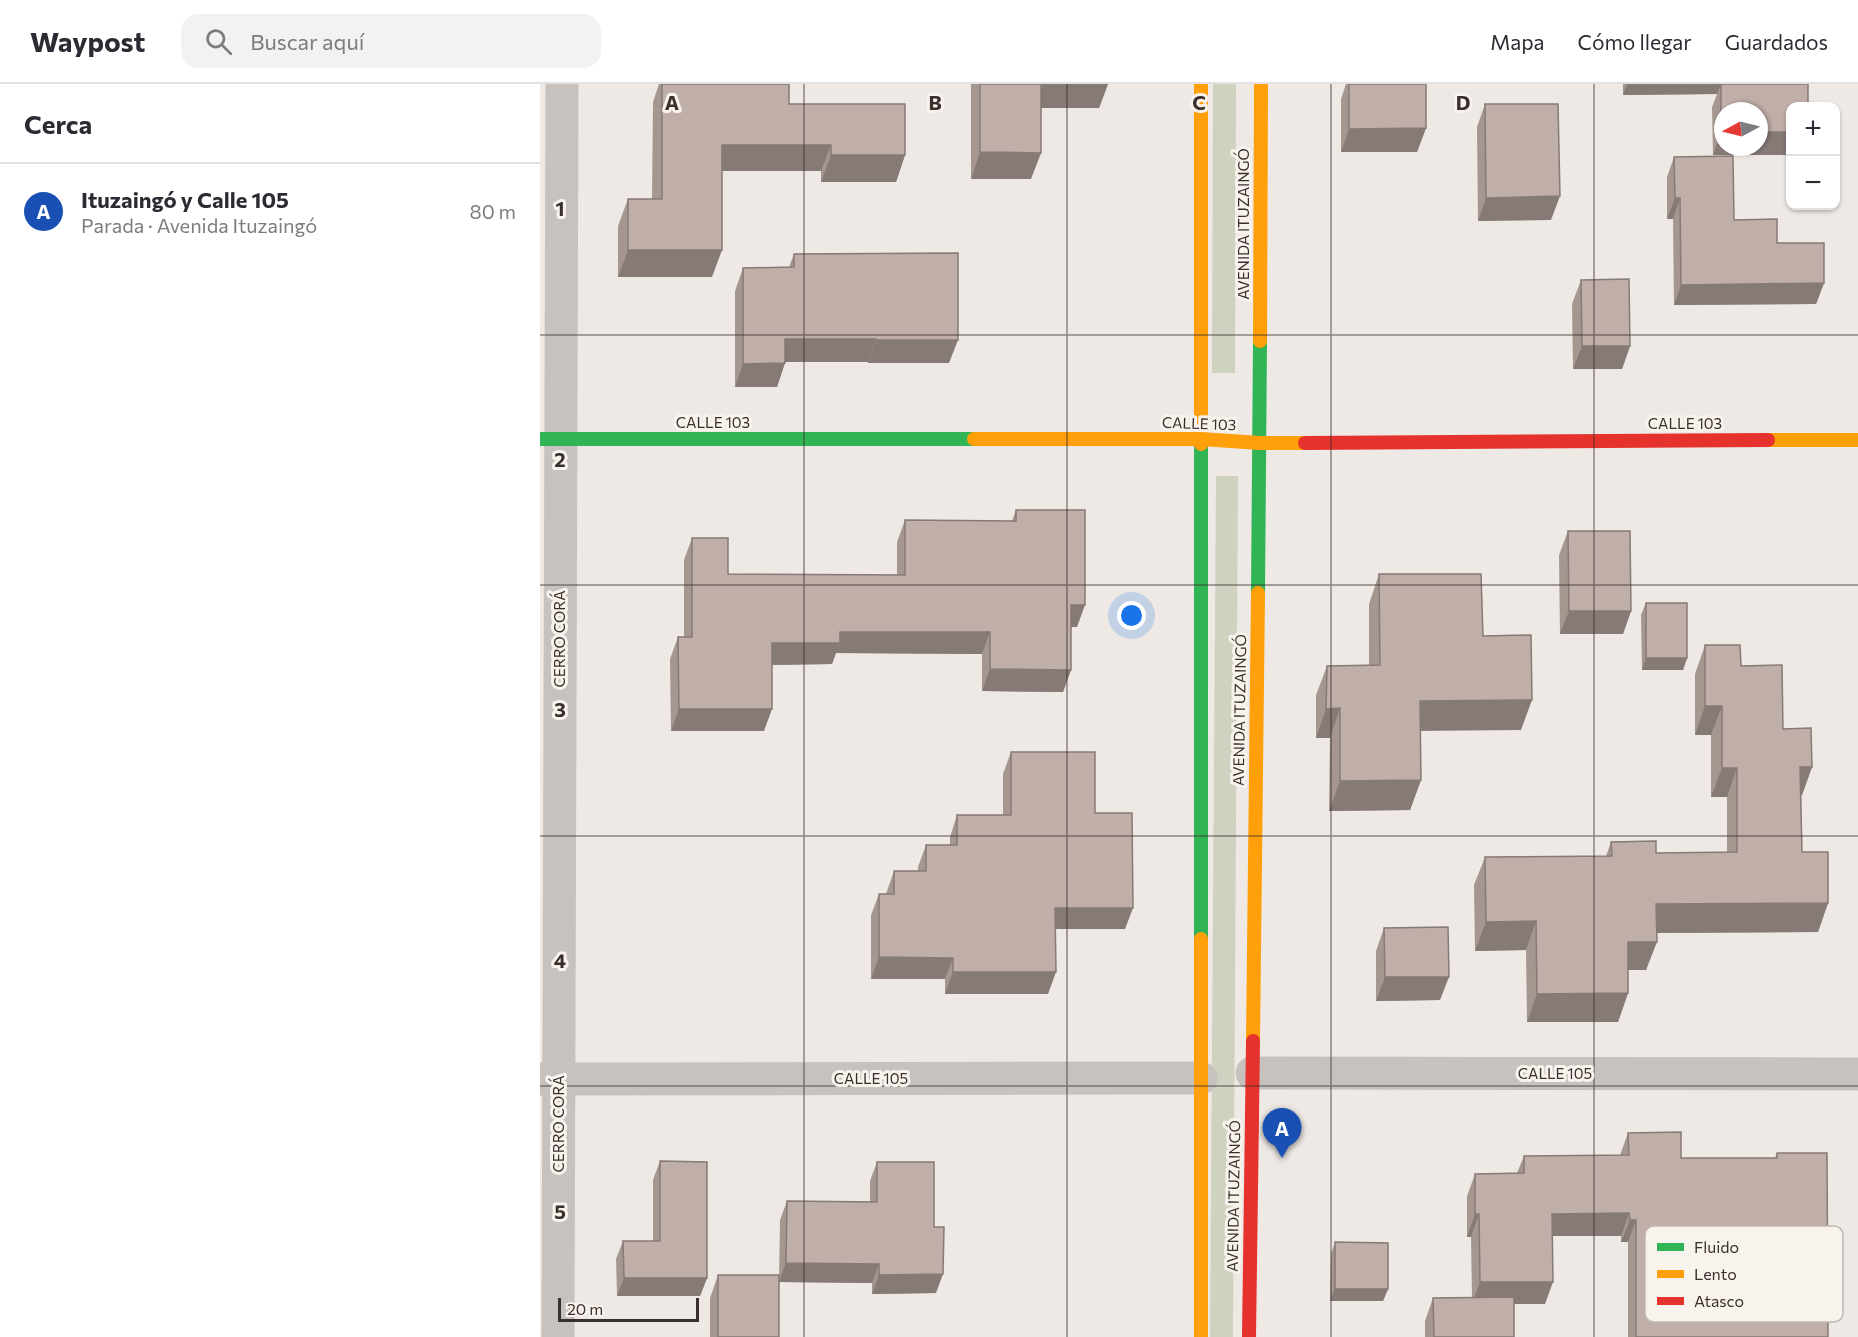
<!DOCTYPE html>
<html lang="es">
<meta charset="utf-8">
<style>
:root{--surface:#fff;--page:#f2f2f3;--text:#2b2b33;--muted:#7c7c81;--line:#e1e1e2;--accent:#2563eb}
body{margin:0;font-family:Commissioner,sans-serif;background:var(--page);color:var(--text)}
.controls{position:absolute;right:18px;top:18px;display:grid;overflow:hidden;border-radius:12px;box-shadow:0 2px 4px #0004}
.controls button{width:54px;height:54px;display:grid;place-items:center;padding:0;border:0;border-bottom:2px solid var(--line);background:var(--surface);color:var(--text);font:30px sans-serif}
.compass{position:absolute;left:1174px;top:18px;width:54px;height:54px;border-radius:50%;background:var(--surface);box-shadow:0 2px 4px #0004;rotate:263deg}
.scale{position:absolute;left:18px;bottom:15px;width:141px;box-sizing:border-box;padding-left:6px;border:3px solid #392f2c;border-top:0;font-size:16px;line-height:21px;white-space:nowrap;color:#392f2c;-webkit-text-stroke:4px #f9f3ee;paint-order:stroke}
.you{position:absolute;left:592px;top:532px;width:21px;height:21px;margin:-15px;border:4px solid #fff;border-radius:50%;background:#1a73e8;box-shadow:0 0 0 9px #1a73e833}
.badge{display:grid;place-items:center;width:39px;height:39px;border-radius:50%;background:var(--accent);color:#fff;font-size:20px;font-weight:700}
.pin{position:absolute;translate:-50% -50px;filter:drop-shadow(0 2px 3px #0008)}
.pin::after{content:'';position:absolute;top:32px;width:21px;height:18px;background:inherit;clip-path:polygon(0 0,100% 0,50% 100%)}
.list{margin:0;padding:0;list-style:none}
h2{display:flex;justify-content:space-between;align-items:center;height:78px;margin:0;padding:0 24px;font-size:26px}
h2 small{font-size:20px;font-weight:400;color:var(--muted)}
.list li{display:grid;grid-template-columns:39px 1fr auto;gap:18px;align-items:center;box-sizing:border-box;height:96px;padding:0 24px;border-top:2px solid var(--line)}
.list b{display:block;font-size:22px;white-space:nowrap}
.list p{margin:0;font-size:20px;white-space:nowrap;color:var(--muted)}
.list em{font-size:20px;font-style:normal;color:var(--muted)}
.icon{flex:none;width:33px;height:33px;fill:none;stroke:currentColor;stroke-width:2;stroke-linecap:round;stroke-linejoin:round}
.map{position:relative;flex:none;width:1318px;height:1253px;overflow:hidden}
header{display:flex;align-items:center;gap:36px;box-sizing:border-box;height:84px;padding:0 30px;background:var(--surface);border-bottom:2px solid var(--line)}
header strong{font-size:28px}
nav{display:flex;gap:33px;margin-inline-start:auto;font-size:21px}
.search{width:420px;height:54px;background:var(--page);display:flex;align-items:center;gap:15px;box-sizing:border-box;padding:0 21px;border-radius:18px;color:var(--muted);font-size:22px}
main{display:flex}
aside{flex:1;background:var(--surface)}
.map>svg:first-child{display:block}
.green{fill:#d0d2c0}
.lines{fill:none;stroke-linecap:round;stroke-linejoin:round}
.street{stroke:#c7c2be;stroke-width:33}
.fast{stroke:#30b455;stroke-width:14}
.slow{stroke:#ff9f0a;stroke-width:14}
.jam{stroke:#e5322d;stroke-width:14}
.wall{fill:#a59690}
.shaded-wall{fill:#867a76}
.building{fill:#c0aea8;stroke:#867a76;stroke-width:1.5}
.grid{fill:none;stroke:#392f2c;stroke-width:1.5;stroke-opacity:0.55}
.labels{text-anchor:middle;stroke-width:6;stroke-linejoin:round;paint-order:stroke}
.street-label{font-size:15px;fill:#392f2c;stroke:#f9f3ee}
.key{fill:#f9f3ee;stroke:#bfb8b4;stroke-width:1.5}
.key-label{font-size:16px;fill:#392f2c}
.grid-label{font-size:20px;text-anchor:middle;font-weight:bold;fill:#392f2c;stroke:#f9f3ee;stroke-width:6;stroke-linejoin:round;paint-order:stroke}
</style>
<header>
<strong>Waypost</strong>
<div class="search"><svg class="icon" aria-label="search" viewBox="0 0 24 24"><circle cx="10" cy="10" r="6"/><path d="M15 15l6 6"/></svg>Buscar aquí</div>
<nav><a>Mapa</a><a>Cómo llegar</a><a>Guardados</a></nav>
</header>
<main>
<aside>
<h2>Cerca<small></small></h2>
<ul class="list">
<li><span class="badge" style="background:#1a4fb4">A</span><div><b>Ituzaingó y Calle 105</b><p>Parada · Avenida Ituzaingó</p></div><em>80 m</em></li>
</ul>
</aside>
<div class="map">
<svg width="1318" height="1253" viewBox="0 0 1318 1253">
<rect width="100%" height="100%" fill="#eee9e5"/>
<g class="green">
<path d="M 673,0 L 696,0 L 695,289 L 672,289 Z"/>
<path d="M 676,392 L 698,392 L 693,1253 L 670,1253 Z"/>
</g>
<g class="lines">
<g class="street">
<path d="M 712,989 L 1318,990"/>
<path d="M 0,995 L 661,994"/>
<path d="M 18,1253 L 22,0"/>
</g>
<g class="fast">
<path d="M 0,355 L 434,355"/>
<path d="M 661,360 L 661,855"/>
<path d="M 718,509 L 720,257"/>
</g>
<g class="slow">
<path d="M 661,0 L 661,360"/>
<path d="M 720,257 L 721,0"/>
<path d="M 434,355 L 661,355 L 720,359 L 765,359"/>
<path d="M 1228,356 L 1318,356"/>
<path d="M 661,855 L 661,1253"/>
<path d="M 713,957 L 718,509"/>
</g>
<g class="jam">
<path d="M 765,359 L 1228,356"/>
<path d="M 709,1253 L 713,957"/>
</g>
</g>
<g class="wall">
<path d="M 119,0 L 249,0 L 249,20 L 365,71 L 356,98 L 281,98 L 281,87 L 182,87 L 172,193 L 78,193 L 78,142 L 88,115 L 112,115 L 113,18 Z"/>
<path d="M 431,0 L 568,0 L 559,24 L 501,24 L 491,95 L 431,95 Z"/>
<path d="M 806,0 L 886,0 L 886,44 L 877,68 L 801,68 L 801,15 Z"/>
<path d="M 1083,0 L 1268,0 L 1251,22 L 1251,71 L 1173,71 L 1172,23 L 1177,10 L 1083,11 Z"/>
<path d="M 945,20 L 1011,136 L 938,137 L 937,43 Z"/>
<path d="M 1134,73 L 1194,136 L 1237,159 L 1284,199 L 1276,220 L 1134,221 L 1133,135 L 1127,135 L 1127,93 Z"/>
<path d="M 254,170 L 409,279 L 328,279 L 328,278 L 245,278 L 237,303 L 195,303 L 195,207 L 203,184 L 249,183 Z"/>
<path d="M 1041,196 L 1090,262 L 1082,285 L 1033,285 L 1032,220 Z"/>
<path d="M 476,426 L 537,543 L 531,543 L 531,586 L 523,608 L 442,607 L 442,570 L 296,569 L 292,580 L 232,581 L 224,647 L 131,647 L 130,575 L 138,553 L 144,553 L 144,476 L 152,454 L 188,490 L 357,491 L 357,458 L 365,436 L 472,437 Z"/>
<path d="M 1028,447 L 1091,527 L 1083,550 L 1020,550 L 1019,471 Z"/>
<path d="M 839,490 L 943,552 L 981,646 L 881,646 L 881,696 L 870,726 L 789,727 L 790,654 L 776,654 L 776,611 L 787,582 L 829,581 L 829,520 Z"/>
<path d="M 1106,519 L 1147,574 L 1143,586 L 1102,586 L 1101,531 Z"/>
<path d="M 1165,561 L 1201,582 L 1243,645 L 1272,683 L 1262,711 L 1261,711 L 1262,768 L 1288,819 L 1278,848 L 1117,849 L 1106,886 L 1088,886 L 1088,909 L 1078,938 L 987,938 L 986,866 L 935,867 L 934,801 L 945,773 L 1066,772 L 1071,758 L 1116,769 L 1187,768 L 1187,713 L 1171,713 L 1171,651 L 1155,651 L 1155,590 Z"/>
<path d="M 471,668 L 555,729 L 585,845 L 516,845 L 508,910 L 405,910 L 405,895 L 331,895 L 331,831 L 339,810 L 346,810 L 354,787 L 378,787 L 378,783 L 386,761 L 410,761 L 410,753 L 417,731 L 463,731 L 463,690 Z"/>
<path d="M 844,844 L 900,916 L 836,917 L 836,867 Z"/>
<path d="M 1088,1049 L 1141,1074 L 1235,1074 L 1237,1069 L 1288,1253 L 1088,1253 L 1088,1158 L 1081,1158 L 1081,1152 L 1012,1152 L 1005,1220 L 974,1220 L 974,1253 L 885,1253 L 885,1237 L 893,1214 L 932,1213 L 931,1153 L 927,1153 L 927,1112 L 935,1090 L 977,1089 L 984,1072 L 1080,1071 Z"/>
<path d="M 120,1077 L 167,1194 L 160,1212 L 77,1212 L 76,1175 L 83,1157 L 113,1157 L 113,1096 Z"/>
<path d="M 337,1078 L 394,1143 L 396,1209 L 332,1210 L 332,1199 L 239,1198 L 240,1136 L 247,1117 L 330,1118 L 330,1097 Z"/>
<path d="M 795,1158 L 848,1205 L 843,1217 L 790,1217 L 791,1170 Z"/>
<path d="M 178,1191 L 239,1253 L 170,1253 L 170,1214 Z"/>
</g>
<g class="shaded-wall">
<path d="M 500,0 L 568,0 L 559,24 L 492,24 Z"/>
<path d="M 1087,0 L 1181,0 L 1177,10 L 1083,11 Z"/>
<path d="M 886,44 L 877,68 L 801,68 L 809,45 Z"/>
<path d="M 1181,48 L 1183,48 L 1183,63 L 1219,63 L 1219,48 L 1251,48 L 1251,71 L 1173,71 Z"/>
<path d="M 182,61 L 291,61 L 281,87 L 172,87 Z"/>
<path d="M 440,68 L 501,69 L 491,95 L 431,95 Z"/>
<path d="M 291,71 L 365,71 L 356,98 L 281,98 Z"/>
<path d="M 1020,112 L 1011,136 L 938,137 L 946,114 Z"/>
<path d="M 1135,114 L 1140,114 L 1133,135 L 1127,135 Z"/>
<path d="M 88,166 L 182,166 L 172,193 L 78,193 Z"/>
<path d="M 1284,199 L 1276,220 L 1134,221 L 1141,201 Z"/>
<path d="M 245,255 L 336,255 L 328,278 L 237,278 Z"/>
<path d="M 336,256 L 418,256 L 409,279 L 328,279 Z"/>
<path d="M 1042,262 L 1090,262 L 1082,285 L 1033,285 Z"/>
<path d="M 245,279 L 237,303 L 195,303 L 203,280 Z"/>
<path d="M 531,521 L 545,521 L 537,543 L 523,543 Z"/>
<path d="M 1029,527 L 1091,527 L 1083,550 L 1020,550 Z"/>
<path d="M 300,548 L 450,548 L 442,570 L 296,569 L 292,580 L 224,581 L 232,559 Z"/>
<path d="M 1106,574 L 1147,574 L 1143,586 L 1102,586 Z"/>
<path d="M 450,585 L 531,586 L 523,608 L 442,607 Z"/>
<path d="M 992,616 L 981,646 L 870,647 L 880,617 Z"/>
<path d="M 1165,622 L 1182,622 L 1171,651 L 1155,651 Z"/>
<path d="M 800,624 L 790,654 L 776,654 L 786,625 Z"/>
<path d="M 139,625 L 232,625 L 224,647 L 131,647 Z"/>
<path d="M 1260,683 L 1272,683 L 1262,711 L 1250,712 Z"/>
<path d="M 1182,684 L 1197,684 L 1187,713 L 1171,713 Z"/>
<path d="M 881,696 L 870,726 L 789,727 L 800,697 Z"/>
<path d="M 1288,819 L 1278,848 L 1106,849 L 1116,820 Z"/>
<path d="M 515,824 L 593,824 L 585,845 L 508,845 Z"/>
<path d="M 996,837 L 986,866 L 935,867 L 946,838 Z"/>
<path d="M 1088,858 L 1117,858 L 1106,886 L 1077,886 Z"/>
<path d="M 339,873 L 413,874 L 405,895 L 331,895 Z"/>
<path d="M 413,888 L 516,888 L 508,910 L 405,910 Z"/>
<path d="M 845,893 L 909,893 L 900,916 L 836,917 Z"/>
<path d="M 1088,909 L 1078,938 L 987,938 L 997,910 Z"/>
<path d="M 1089,1129 L 1081,1152 L 1004,1152 L 1012,1130 Z"/>
<path d="M 935,1130 L 939,1130 L 931,1153 L 927,1153 Z"/>
<path d="M 1090,1136 L 1096,1136 L 1088,1158 L 1081,1158 Z"/>
<path d="M 246,1179 L 339,1180 L 332,1199 L 239,1198 Z"/>
<path d="M 403,1190 L 396,1209 L 332,1210 L 339,1191 Z"/>
<path d="M 84,1194 L 167,1194 L 160,1212 L 77,1212 Z"/>
<path d="M 940,1198 L 1013,1198 L 1005,1220 L 932,1220 Z"/>
<path d="M 795,1205 L 848,1205 L 843,1217 L 790,1217 Z"/>
</g>
<g class="building">
<path d="M 122,0 L 249,0 L 249,20 L 365,20 L 365,71 L 291,71 L 291,61 L 182,61 L 182,166 L 88,166 L 88,115 L 122,115 Z"/>
<path d="M 440,0 L 501,0 L 501,69 L 440,68 Z"/>
<path d="M 809,0 L 886,0 L 886,44 L 809,45 Z"/>
<path d="M 1181,0 L 1268,0 L 1268,22 L 1251,22 L 1251,48 L 1219,48 L 1219,27 L 1183,27 L 1183,48 L 1181,48 Z"/>
<path d="M 945,20 L 1018,20 L 1020,112 L 946,114 Z"/>
<path d="M 1193,72 L 1194,136 L 1237,135 L 1237,159 L 1284,159 L 1284,199 L 1141,201 L 1140,114 L 1135,114 L 1134,73 Z"/>
<path d="M 418,169 L 418,256 L 336,256 L 336,255 L 245,255 L 245,279 L 203,280 L 203,184 L 254,183 L 254,170 Z"/>
<path d="M 1089,195 L 1090,262 L 1042,262 L 1041,196 Z"/>
<path d="M 476,426 L 545,426 L 545,521 L 531,521 L 531,586 L 450,585 L 450,548 L 300,548 L 300,559 L 232,559 L 232,625 L 139,625 L 138,553 L 152,553 L 152,454 L 188,454 L 188,490 L 365,491 L 365,436 L 476,437 Z"/>
<path d="M 1028,447 L 1090,447 L 1091,527 L 1029,527 Z"/>
<path d="M 839,490 L 941,490 L 943,552 L 991,551 L 992,616 L 880,617 L 881,696 L 800,697 L 800,624 L 786,625 L 787,582 L 840,581 Z"/>
<rect x="1106" y="519" width="41" height="55"/>
<path d="M 1165,561 L 1200,561 L 1201,582 L 1242,581 L 1243,645 L 1271,644 L 1272,683 L 1260,683 L 1262,768 L 1288,768 L 1288,819 L 1116,820 L 1117,858 L 1088,858 L 1088,909 L 997,910 L 996,837 L 946,838 L 945,773 L 1072,772 L 1071,758 L 1116,757 L 1116,769 L 1197,768 L 1197,684 L 1182,684 L 1182,622 L 1165,622 Z"/>
<path d="M 471,668 L 555,668 L 555,729 L 592,729 L 593,824 L 515,824 L 516,888 L 413,888 L 413,874 L 339,873 L 339,810 L 354,810 L 354,787 L 386,787 L 386,761 L 417,761 L 417,731 L 471,731 Z"/>
<path d="M 908,843 L 909,893 L 845,893 L 844,844 Z"/>
<path d="M 1141,1048 L 1141,1074 L 1237,1074 L 1237,1069 L 1287,1069 L 1288,1253 L 1096,1253 L 1096,1136 L 1090,1136 L 1089,1129 L 1012,1130 L 1013,1198 L 940,1198 L 939,1130 L 935,1130 L 935,1090 L 984,1089 L 984,1072 L 1089,1071 L 1088,1049 Z"/>
<path d="M 120,1077 L 167,1078 L 167,1194 L 84,1194 L 83,1157 L 120,1157 Z"/>
<path d="M 337,1078 L 394,1078 L 394,1143 L 404,1143 L 403,1190 L 339,1191 L 339,1180 L 246,1179 L 247,1117 L 337,1118 Z"/>
<path d="M 795,1158 L 848,1159 L 848,1205 L 795,1205 Z"/>
<rect x="178" y="1191" width="61" height="62"/>
<path d="M 974,1213 L 974,1253 L 894,1253 L 893,1214 Z"/>
</g>
<path class="grid" d="M 264,0 L 264,1253M 527,0 L 527,1253M 791,0 L 791,1253M 1054,0 L 1054,1253M 0,251 L 1318,251M 0,501 L 1318,501M 0,752 L 1318,752M 0,1002 L 1318,1002"/>
<g class="labels">
<g class="street-label">
<text transform="translate(704 140) rotate(-90)" y="5">AVENIDA ITUZAINGÓ</text>
<text x="173" y="344">CALLE 103</text>
<text transform="translate(659 340) rotate(2)" y="5">CALLE 103</text>
<text x="1145" y="345">CALLE 103</text>
<text transform="translate(20 555) rotate(-90)" y="5">CERRO CORÁ</text>
<text transform="translate(700 626) rotate(-89)" y="5">AVENIDA ITUZAINGÓ</text>
<text x="1015" y="995">CALLE 105</text>
<text x="331" y="1000">CALLE 105</text>
<text transform="translate(19 1040) rotate(-90)" y="5">CERRO CORÁ</text>
<text transform="translate(694 1112) rotate(-89)" y="5">AVENIDA ITUZAINGÓ</text>
</g>
</g>
<rect x="1105" y="1142" width="198" height="96" rx="9" class="key"/>
<rect x="1117" y="1159" width="27" height="8" fill="#30b455"/>
<rect x="1117" y="1186" width="27" height="8" fill="#ff9f0a"/>
<rect x="1117" y="1213" width="27" height="8" fill="#e5322d"/>
<g class="key-label">
<text x="1154" y="1169">Fluido</text>
<text x="1154" y="1196">Lento</text>
<text x="1154" y="1223">Atasco</text>
</g>
<g class="grid-label">
<text x="132" y="26">A</text>
<text x="395" y="26">B</text>
<text x="659" y="26">C</text>
<text x="923" y="26">D</text>
<text x="20" y="132">1</text>
<text x="20" y="383">2</text>
<text x="20" y="633">3</text>
<text x="20" y="884">4</text>
<text x="20" y="1135">5</text>
</g>
</svg>
<div class="controls">
<button>+</button>
<button>−</button>
</div>
<svg class="compass" viewBox="-18 -18 36 36"><path d="M0-13l5 13h-10z" fill="#e53935"/><path d="M0 13l5-13h-10z" fill="#7c7c81"/></svg>
<div class="scale">20 m</div>
<div class="you"></div>
<div class="pin badge" style="left:742px;top:1074px;background:#1a4fb4">A</div>
</div>
</main>
